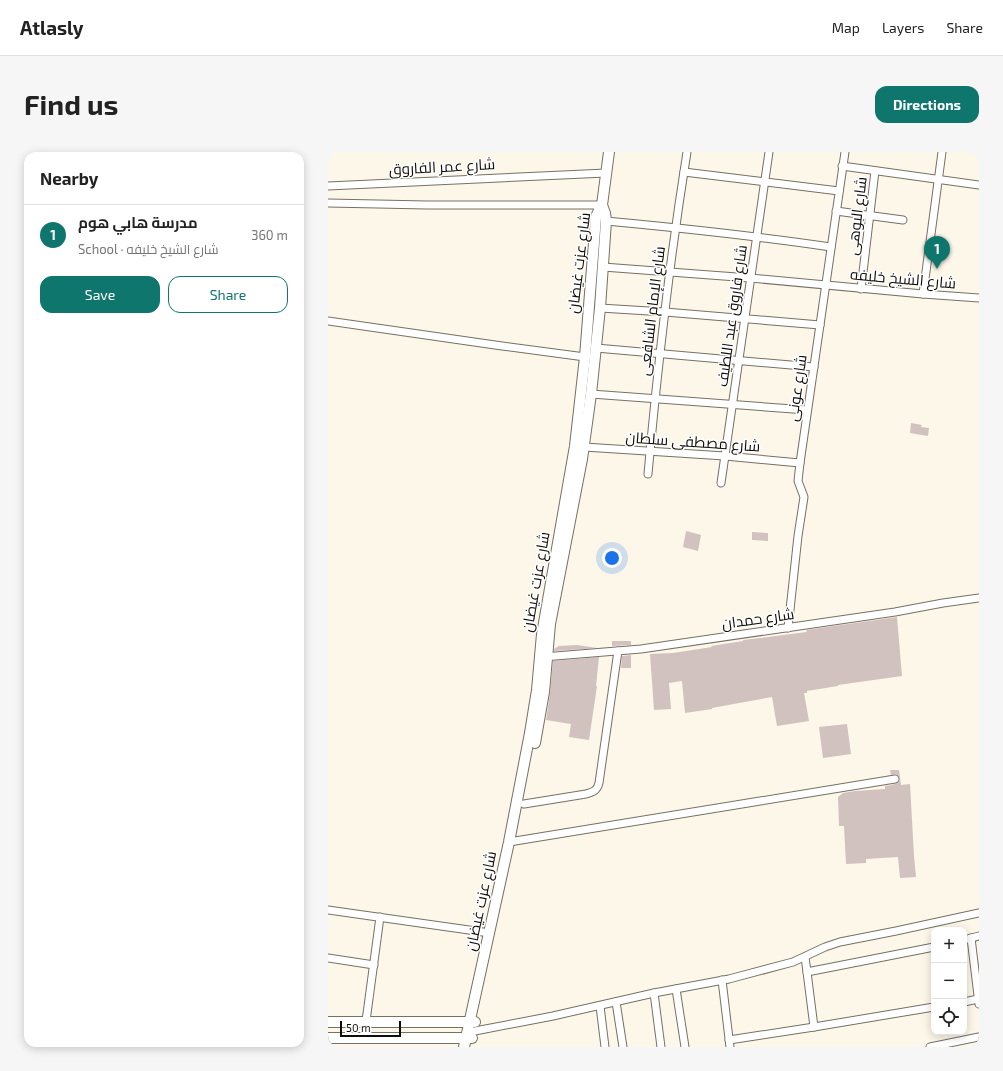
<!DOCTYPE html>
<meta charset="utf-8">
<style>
:root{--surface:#fff;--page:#f6f6f6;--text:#222;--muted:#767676;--line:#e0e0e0;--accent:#0f766e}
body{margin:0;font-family:"Exo 2",Cairo,sans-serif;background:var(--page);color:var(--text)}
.controls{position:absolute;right:12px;bottom:12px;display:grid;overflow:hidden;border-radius:8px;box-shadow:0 2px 10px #0003}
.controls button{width:36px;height:36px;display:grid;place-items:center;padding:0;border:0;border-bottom:1px solid var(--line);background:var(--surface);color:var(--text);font:20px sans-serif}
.scale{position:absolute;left:12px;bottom:10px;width:61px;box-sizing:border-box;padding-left:4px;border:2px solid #0f0d09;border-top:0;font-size:11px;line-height:14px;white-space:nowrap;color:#0f0d09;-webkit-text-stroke:3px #fff;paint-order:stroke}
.you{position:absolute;left:284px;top:406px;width:14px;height:14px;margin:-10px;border:3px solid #fff;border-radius:50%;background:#1a73e8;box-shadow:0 0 0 6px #1a73e833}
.badge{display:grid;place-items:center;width:26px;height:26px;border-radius:50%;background:var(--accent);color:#fff;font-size:13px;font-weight:700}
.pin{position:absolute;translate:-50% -33px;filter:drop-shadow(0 1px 2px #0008)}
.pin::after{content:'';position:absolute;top:21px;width:14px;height:12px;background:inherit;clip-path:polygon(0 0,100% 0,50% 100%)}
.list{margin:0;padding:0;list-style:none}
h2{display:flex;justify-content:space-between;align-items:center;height:52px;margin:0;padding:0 16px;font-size:17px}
h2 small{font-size:13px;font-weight:400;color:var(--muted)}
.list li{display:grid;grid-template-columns:26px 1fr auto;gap:12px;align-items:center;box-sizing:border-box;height:60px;padding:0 16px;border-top:1px solid var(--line)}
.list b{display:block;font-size:15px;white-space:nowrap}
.list p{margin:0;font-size:13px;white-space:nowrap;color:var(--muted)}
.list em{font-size:13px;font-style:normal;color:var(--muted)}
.actions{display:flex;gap:8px;padding:12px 16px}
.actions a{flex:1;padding:9px 0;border:1px solid var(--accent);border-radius:12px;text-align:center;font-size:14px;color:var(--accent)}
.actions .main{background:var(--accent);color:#fff}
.icon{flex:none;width:22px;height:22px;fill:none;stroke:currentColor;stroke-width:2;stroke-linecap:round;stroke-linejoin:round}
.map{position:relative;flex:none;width:651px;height:895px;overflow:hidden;border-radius:12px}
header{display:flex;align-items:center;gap:24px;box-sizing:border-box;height:56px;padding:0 20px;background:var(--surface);border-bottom:1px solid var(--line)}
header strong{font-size:19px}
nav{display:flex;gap:22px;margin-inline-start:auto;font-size:14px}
.intro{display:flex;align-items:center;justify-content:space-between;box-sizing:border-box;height:96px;padding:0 24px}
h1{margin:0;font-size:28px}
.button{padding:10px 18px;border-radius:12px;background:var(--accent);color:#fff;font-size:14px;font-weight:700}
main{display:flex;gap:24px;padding:0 24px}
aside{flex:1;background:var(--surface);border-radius:12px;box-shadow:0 2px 10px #0003}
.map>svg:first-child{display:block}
.building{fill:#d1c1bf}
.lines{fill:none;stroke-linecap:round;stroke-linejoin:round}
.street-casing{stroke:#767065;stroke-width:9}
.secondary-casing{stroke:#767065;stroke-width:12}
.street{stroke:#fff;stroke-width:7}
.secondary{stroke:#fff;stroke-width:10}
.labels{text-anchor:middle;stroke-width:3;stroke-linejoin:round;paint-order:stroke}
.street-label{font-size:15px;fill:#0f0d09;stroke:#fff}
</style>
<header>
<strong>Atlasly</strong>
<nav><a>Map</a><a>Layers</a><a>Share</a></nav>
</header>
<div class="intro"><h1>Find us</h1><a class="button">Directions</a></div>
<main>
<aside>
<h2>Nearby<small></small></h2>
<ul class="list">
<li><span class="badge">1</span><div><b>مدرسة هابي هوم</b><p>School · شارع الشيخ خليفه</p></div><em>360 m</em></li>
</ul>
<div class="actions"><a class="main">Save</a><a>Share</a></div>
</aside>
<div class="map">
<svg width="651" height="895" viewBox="0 0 651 895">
<rect width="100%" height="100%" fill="#fdf7ea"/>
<g class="building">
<path d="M 583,271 L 594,273 L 593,275 L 601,276 L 600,284 L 582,281 Z"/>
<path d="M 358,379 L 373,383 L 370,399 L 355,395 Z"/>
<path d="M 424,380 L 440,381 L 440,389 L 424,388 Z"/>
<path d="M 569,465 L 574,524 L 510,533 L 510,534 L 479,539 L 479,541 L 476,541 L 481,569 L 449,574 L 444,545 L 384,556 L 384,557 L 357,561 L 354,529 L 341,531 L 343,557 L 326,558 L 322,502 L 345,501 L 384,495 L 383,494 L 415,489 L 415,488 L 479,480 L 478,478 Z"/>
<path d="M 284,489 L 303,489 L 303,493 L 284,494 Z"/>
<path d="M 249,493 L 269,496 L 226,499 L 226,497 L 231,494 Z"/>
<path d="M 303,503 L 303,516 L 293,516 L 294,504 Z"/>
<path d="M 271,505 L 268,534 L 269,534 L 261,588 L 241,585 L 243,572 L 218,568 L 222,541 L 225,509 Z"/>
<path d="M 519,572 L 523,602 L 495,606 L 491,575 Z"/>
<path d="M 562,618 L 571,618 L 573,633 L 582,632 L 586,704 L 588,725 L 572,726 L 570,705 L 538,707 L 538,711 L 518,712 L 516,674 L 511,674 L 510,645 L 515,641 L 527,639 L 557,637 L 557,634 L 564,633 L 563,633 L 570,631 L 572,628 L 571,624 L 568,622 L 563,623 Z"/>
</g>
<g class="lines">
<defs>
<g id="street">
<path d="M 514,14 L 651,33"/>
<path d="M 356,20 L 511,39"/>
<path d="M 0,34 L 278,21"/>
<path d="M 0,51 L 99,53 L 274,53"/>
<path d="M 508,59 L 575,68"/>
<path d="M 278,69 C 353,76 428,84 503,95"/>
<path d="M 275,115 L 422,126 L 595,142 L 651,146"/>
<path d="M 533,137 L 547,19"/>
<path d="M 595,142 L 614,0"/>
<path d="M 272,156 L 337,160 L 492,173"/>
<path d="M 0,169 L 174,194 L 257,205"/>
<path d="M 268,196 L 486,215"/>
<path d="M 263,242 L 479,258"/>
<path d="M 256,295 L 397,304 L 472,311"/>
<path d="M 320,322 C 325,265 331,208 338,150 C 344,100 351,50 359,0"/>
<path d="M 393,331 L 441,0"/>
<path d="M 460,476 L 470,384 L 476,345 L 470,329 L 472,311 L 517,0"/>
<path d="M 215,505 L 313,497 L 567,460 L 615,451 L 651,446"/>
<path d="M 196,652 L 258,642 C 265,640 269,639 271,631 L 290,499"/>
<path d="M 181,690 L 567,627"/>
<path d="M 0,758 L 162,781"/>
<path d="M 643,786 L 651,852"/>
<path d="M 636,788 L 651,784"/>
<path d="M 477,805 L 479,820 L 606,795"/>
<path d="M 0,806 L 46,813"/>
<path d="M 479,820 L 486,875"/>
<path d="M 394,828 L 402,895"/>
<path d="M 348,837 L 357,895"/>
<path d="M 326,841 L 333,895"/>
<path d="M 288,850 L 295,895"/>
<path d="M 636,850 L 650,847"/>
<path d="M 272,854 L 277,895"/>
<path d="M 38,869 L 52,765"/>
<path d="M 147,879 L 225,864 L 326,841 L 401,827 L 465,810 L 497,795 L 512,790 L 568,779 L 651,761"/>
<path d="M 401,888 L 486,875 L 606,855"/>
<path d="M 602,895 L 651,885"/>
</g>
<g id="secondary">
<path d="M 274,53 L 281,0"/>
<path d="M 207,591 L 216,540 L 222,472 L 254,307 L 263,242 L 272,156 L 278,69 L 277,61 L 274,53"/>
<path d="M 0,870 L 147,870"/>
<path d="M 0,886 L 144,886"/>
<path d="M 136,895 L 181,690 L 202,581 L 209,538 L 214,482 L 247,294 L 257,205 L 268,65 L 271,58 L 274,53"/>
</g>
</defs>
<use href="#street" class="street-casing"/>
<use href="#secondary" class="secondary-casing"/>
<use href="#street" class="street"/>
<use href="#secondary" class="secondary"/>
</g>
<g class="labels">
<g class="street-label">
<text transform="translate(114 15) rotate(-3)" y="5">شارع عمر الفاروق</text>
<text transform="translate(529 64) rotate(-83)" y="5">شارع البوهى</text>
<text transform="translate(251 111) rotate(-83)" y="5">شارع عزت غيضان</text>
<text transform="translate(575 127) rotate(5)" y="5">شارع الشيخ خليفه</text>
<text transform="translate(324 159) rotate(-83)" y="5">شارع الإمام الشافعى</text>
<text transform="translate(404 164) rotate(-82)" y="5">شارع فاروق عبد اللطيف</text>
<text transform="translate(469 236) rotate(-82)" y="5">شارع عونى</text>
<text transform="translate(365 290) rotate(4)" y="5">شارع مصطفى سلطان</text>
<text transform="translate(208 430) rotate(-80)" y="5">شارع عزت غيضان</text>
<text transform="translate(430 467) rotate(-8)" y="5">شارع حمدان</text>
<text transform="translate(153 749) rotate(-78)" y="5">شارع عزت غيضان</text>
</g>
</g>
</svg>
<div class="controls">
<button>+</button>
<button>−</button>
<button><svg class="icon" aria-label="locate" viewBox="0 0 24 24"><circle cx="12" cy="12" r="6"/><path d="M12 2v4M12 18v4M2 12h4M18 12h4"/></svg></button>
</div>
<div class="scale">50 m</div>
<div class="you"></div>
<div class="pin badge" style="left:609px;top:117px">1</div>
</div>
</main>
